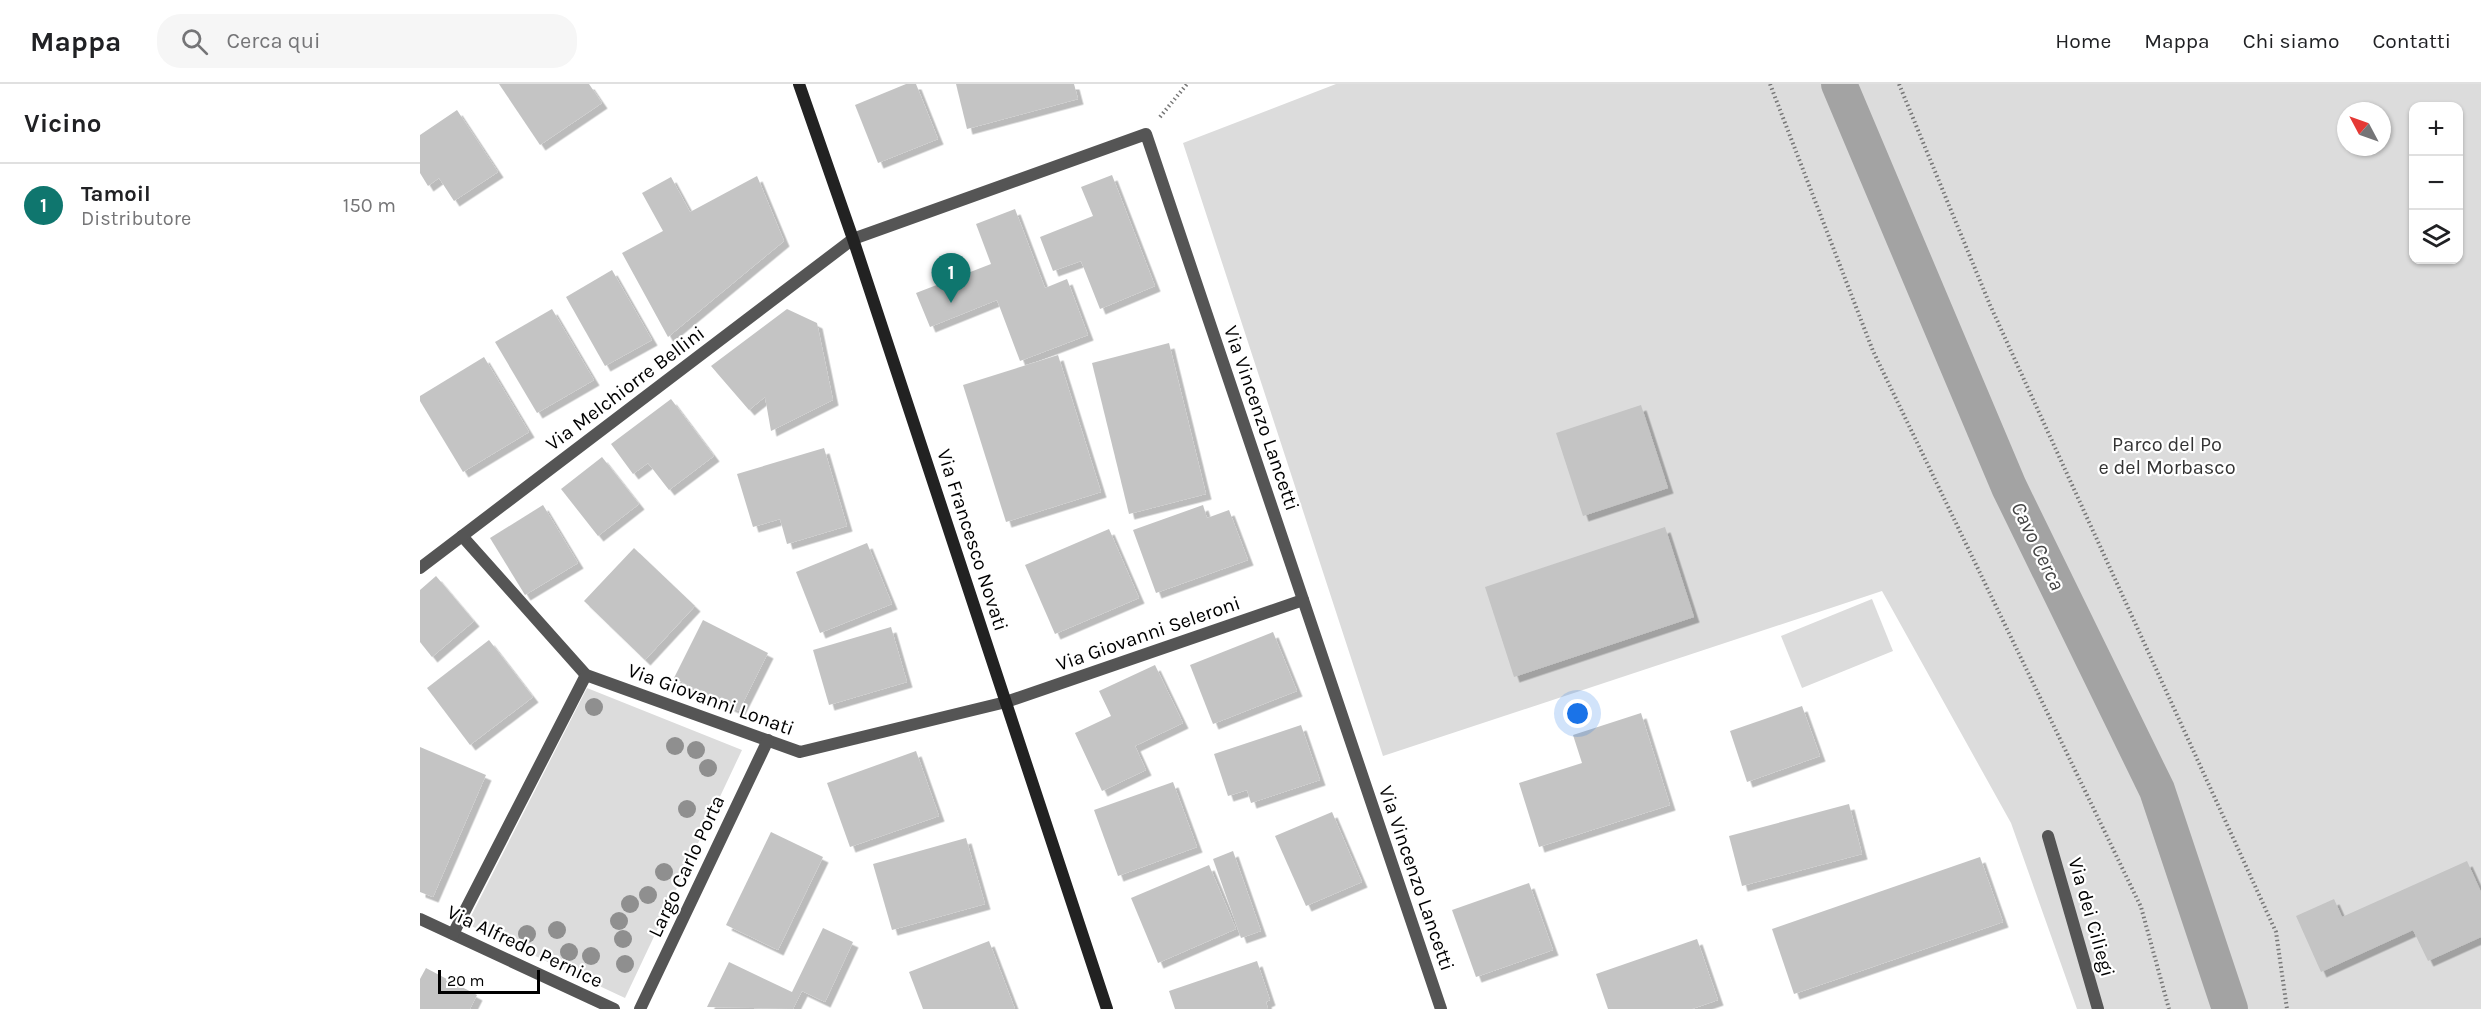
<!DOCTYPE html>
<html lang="it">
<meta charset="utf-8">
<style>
:root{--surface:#fff;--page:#f6f6f6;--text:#202124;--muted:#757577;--line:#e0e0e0;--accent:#0f766e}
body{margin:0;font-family:Karla,sans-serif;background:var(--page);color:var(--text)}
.controls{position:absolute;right:18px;top:18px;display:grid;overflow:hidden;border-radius:12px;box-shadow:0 2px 4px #0004}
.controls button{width:54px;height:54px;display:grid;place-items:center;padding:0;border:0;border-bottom:2px solid var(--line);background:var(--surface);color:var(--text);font:30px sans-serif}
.compass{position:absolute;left:1917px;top:18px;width:54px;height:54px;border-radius:50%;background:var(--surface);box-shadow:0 2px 4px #0004;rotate:311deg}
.scale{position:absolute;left:18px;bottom:15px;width:102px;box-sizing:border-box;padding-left:6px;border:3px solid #000;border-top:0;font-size:16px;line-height:21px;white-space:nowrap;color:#000;-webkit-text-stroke:4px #fff;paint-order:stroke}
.you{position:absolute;left:1158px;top:630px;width:21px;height:21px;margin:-15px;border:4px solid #fff;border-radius:50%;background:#1a73e8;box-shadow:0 0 0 9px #1a73e833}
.badge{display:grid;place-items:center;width:39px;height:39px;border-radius:50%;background:var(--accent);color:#fff;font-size:20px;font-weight:700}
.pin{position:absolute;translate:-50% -50px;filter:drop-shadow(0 2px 3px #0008)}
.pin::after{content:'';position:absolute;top:32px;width:21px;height:18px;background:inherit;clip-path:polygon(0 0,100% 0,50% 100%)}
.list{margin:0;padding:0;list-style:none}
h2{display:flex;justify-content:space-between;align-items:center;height:78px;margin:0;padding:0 24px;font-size:26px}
h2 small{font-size:20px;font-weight:400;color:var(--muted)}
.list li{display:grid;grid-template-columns:39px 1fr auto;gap:18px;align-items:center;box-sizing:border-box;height:84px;padding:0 24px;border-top:2px solid var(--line)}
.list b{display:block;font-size:22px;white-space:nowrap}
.list p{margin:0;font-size:20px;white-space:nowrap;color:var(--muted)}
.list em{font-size:20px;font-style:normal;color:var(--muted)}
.icon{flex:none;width:33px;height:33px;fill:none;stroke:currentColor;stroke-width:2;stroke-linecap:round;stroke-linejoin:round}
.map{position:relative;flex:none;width:2061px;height:925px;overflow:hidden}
header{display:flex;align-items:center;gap:36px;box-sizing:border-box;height:84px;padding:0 30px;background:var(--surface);border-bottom:2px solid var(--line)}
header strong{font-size:28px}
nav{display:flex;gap:33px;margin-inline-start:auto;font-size:21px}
.search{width:420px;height:54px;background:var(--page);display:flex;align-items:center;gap:15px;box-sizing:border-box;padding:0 21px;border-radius:24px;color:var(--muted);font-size:22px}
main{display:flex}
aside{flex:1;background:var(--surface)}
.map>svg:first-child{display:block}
.green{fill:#dcdcdc;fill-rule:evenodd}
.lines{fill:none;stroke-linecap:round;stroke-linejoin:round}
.canal{stroke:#a3a3a3;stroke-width:36}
.building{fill:#c4c4c4;filter:url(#shadow)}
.path{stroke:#777;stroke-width:4;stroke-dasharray:1.5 3;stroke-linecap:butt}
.street{stroke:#555;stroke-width:12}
.secondary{stroke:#222;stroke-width:12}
.tree{fill:#8f8f8f}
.labels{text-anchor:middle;stroke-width:4.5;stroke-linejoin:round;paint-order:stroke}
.street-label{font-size:20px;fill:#000;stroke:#fff}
.park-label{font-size:20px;fill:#333;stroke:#fff}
.water-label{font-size:21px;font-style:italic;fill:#444;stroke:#fff}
</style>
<header>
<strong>Mappa</strong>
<div class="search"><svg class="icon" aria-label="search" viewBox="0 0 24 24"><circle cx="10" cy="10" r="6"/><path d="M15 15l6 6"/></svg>Cerca qui</div>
<nav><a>Home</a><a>Mappa</a><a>Chi siamo</a><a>Contatti</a></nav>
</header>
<main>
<aside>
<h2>Vicino<small></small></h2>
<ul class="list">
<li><span class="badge">1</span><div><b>Tamoil</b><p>Distributore</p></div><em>150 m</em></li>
</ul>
</aside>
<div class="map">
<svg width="2061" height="925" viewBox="0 0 2061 925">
<defs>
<filter id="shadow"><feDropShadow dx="5.5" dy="5.5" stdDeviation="0" flood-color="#0004"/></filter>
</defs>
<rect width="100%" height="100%" fill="#fff"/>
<g class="green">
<path d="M 916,0 L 2061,0 L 2061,925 L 1657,925 L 1591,739 L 1462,507 L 963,672 L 763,59 ZM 1994,22 L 2038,22 L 2038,176 L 1994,176 ZM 1926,27 L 1962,27 L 1962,63 L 1926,63 Z"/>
<path d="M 1452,515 L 1473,567 L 1382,604 L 1361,552 Z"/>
<path d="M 167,604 L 322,666 L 205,914 L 47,840 Z"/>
</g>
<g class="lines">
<path class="canal" d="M 1419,0 L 1589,403 L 1737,706 L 1810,925"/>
</g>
<g class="building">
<path d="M 79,0 L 169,0 L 182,19 L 120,61 Z"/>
<path d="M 486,0 L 496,0 L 518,55 L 458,79 L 435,21 Z"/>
<path d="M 536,0 L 654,0 L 658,15 L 547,45 Z"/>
<path d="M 37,26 L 78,88 L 34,117 L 19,94 L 8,102 L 0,89 L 0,51 Z"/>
<path d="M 692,91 L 735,202 L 680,225 L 661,177 L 633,187 L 620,153 L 673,132 L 661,103 Z"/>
<path d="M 337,92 L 364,157 L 248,253 L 202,169 L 243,147 L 222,109 L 251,93 L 270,128 Z"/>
<path d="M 595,125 L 625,204 L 647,195 L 668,251 L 600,277 L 577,216 L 510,243 L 496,209 L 571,180 L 556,140 Z"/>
<path d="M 192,186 L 232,256 L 185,282 L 146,213 Z"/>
<path d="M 132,225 L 174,296 L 117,329 L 75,258 Z"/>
<path d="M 367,225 L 397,239 L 413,316 L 351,347 L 345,313 L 329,326 L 291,282 Z"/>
<path d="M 749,259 L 786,410 L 709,430 L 672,279 Z"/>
<path d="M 638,271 L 681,408 L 586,438 L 543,301 Z"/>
<path d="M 64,273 L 109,348 L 43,388 L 0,317 L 0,312 Z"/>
<path d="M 251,315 L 294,372 L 249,406 L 228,379 L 213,390 L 191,360 Z"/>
<path d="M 1221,321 L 1248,404 L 1163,432 L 1136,349 Z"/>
<path d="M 404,364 L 427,442 L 367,460 L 360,435 L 333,443 L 317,390 Z"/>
<path d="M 182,373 L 219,420 L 178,452 L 141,405 Z"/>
<path d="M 123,421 L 158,479 L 105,511 L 70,454 Z"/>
<path d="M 783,421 L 787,434 L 809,426 L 828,476 L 736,509 L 713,446 Z"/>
<path d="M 1245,443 L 1274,533 L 1094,593 L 1065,503 Z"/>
<path d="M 689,445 L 719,514 L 635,550 L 605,481 Z"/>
<path d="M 447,459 L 472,520 L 400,549 L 376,488 Z"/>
<path d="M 214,464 L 275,522 L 225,576 L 164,517 Z"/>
<path d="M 16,492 L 54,537 L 12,573 L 0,558 L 0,506 Z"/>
<path d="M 283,536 L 348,569 L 319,627 L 254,594 Z"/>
<path d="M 471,543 L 487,598 L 409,621 L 393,566 Z"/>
<path d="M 853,548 L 877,607 L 793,640 L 770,581 Z"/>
<path d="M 69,556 L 113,613 L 50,661 L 7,604 Z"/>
<path d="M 735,581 L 763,639 L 715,662 L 726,686 L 682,707 L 655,649 L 691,632 L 679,607 Z"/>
<path d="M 1382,622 L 1400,672 L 1327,698 L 1310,647 Z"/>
<path d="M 1221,629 L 1250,721 L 1119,763 L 1099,699 L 1162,679 L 1153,651 Z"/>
<path d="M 881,641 L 900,696 L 831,719 L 827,706 L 808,712 L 794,670 Z"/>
<path d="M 0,663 L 66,691 L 13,813 L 0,808 Z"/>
<path d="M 496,667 L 519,732 L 430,763 L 407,699 Z"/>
<path d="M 753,698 L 777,763 L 698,792 L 674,726 Z"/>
<path d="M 1429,720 L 1442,770 L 1322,802 L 1309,752 Z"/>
<path d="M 912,728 L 942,798 L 886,822 L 855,752 Z"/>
<path d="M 351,748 L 403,773 L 358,866 L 306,841 Z"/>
<path d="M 546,754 L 565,820 L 472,846 L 453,780 Z"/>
<path d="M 813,767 L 841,847 L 821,854 L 793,775 Z"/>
<path d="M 1560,773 L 1583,838 L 1374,910 L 1352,845 Z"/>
<path d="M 2047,777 L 2061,808 L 2061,853 L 2008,877 L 1993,846 L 1901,888 L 1876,832 L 1914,815 L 1922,833 Z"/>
<path d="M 789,781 L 816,845 L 738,879 L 711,814 Z"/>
<path d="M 1109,799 L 1133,866 L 1056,893 L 1032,826 Z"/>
<path d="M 403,844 L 433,858 L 405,918 L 382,907 L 373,925 L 287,923 L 309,878 L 372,908 Z"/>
<path d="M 1277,855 L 1298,916 L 1272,925 L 1188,925 L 1176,890 Z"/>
<path d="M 569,857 L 595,925 L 503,925 L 489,888 Z"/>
<path d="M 837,877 L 850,916 L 846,918 L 848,925 L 755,925 L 749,907 Z"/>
<path d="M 6,884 L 57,911 L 50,925 L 0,925 L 0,895 Z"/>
</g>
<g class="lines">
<g class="path">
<path d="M 1350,0 L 1453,267 L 1721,823 L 1749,925"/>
<path d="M 1479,0 L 1570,221 L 1856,848 L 1867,925"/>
<path d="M 740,33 L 767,0"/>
</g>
<g class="street">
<path d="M 42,452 L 166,591 L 380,668 L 586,618 L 883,516"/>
<path d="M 0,484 L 433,155 L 726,50 L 1021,925"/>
<path d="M 1628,752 L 1678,925"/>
<path d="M 0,835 L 194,925"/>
<path d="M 33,850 L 166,591"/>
<path d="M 220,925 L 348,656"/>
</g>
<path class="secondary" d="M 379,0 L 433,155 L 687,925"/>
</g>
<g class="tree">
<circle cx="174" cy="623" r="9"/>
<circle cx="255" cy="662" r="9"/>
<circle cx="276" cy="666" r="9"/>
<circle cx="288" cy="684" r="9"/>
<circle cx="267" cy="725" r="9"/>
<circle cx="244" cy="788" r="9"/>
<circle cx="228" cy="811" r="9"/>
<circle cx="210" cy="820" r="9"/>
<circle cx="199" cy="837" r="9"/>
<circle cx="137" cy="846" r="9"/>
<circle cx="107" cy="850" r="9"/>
<circle cx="203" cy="855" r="9"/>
<circle cx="149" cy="868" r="9"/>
<circle cx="171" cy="872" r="9"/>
<circle cx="205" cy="880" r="9"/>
</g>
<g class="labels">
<g class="street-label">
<text transform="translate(205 304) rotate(-37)" y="7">Via Melchiorre Bellini</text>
<text transform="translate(842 334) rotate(71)" y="7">Via Vincenzo Lancetti</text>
<text transform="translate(553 456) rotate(72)" y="7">Via Francesco Novati</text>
<text transform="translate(728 549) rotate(-19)" y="7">Via Giovanni Seleroni</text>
<text transform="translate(291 615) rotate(20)" y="7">Via Giovanni Lonati</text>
<text transform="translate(266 782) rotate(-65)" y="7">Largo Carlo Porta</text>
<text transform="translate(997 794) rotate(71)" y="7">Via Vincenzo Lancetti</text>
<text transform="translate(1672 833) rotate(74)" y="7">Via dei Ciliegi</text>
<text transform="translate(105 862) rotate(25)" y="7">Via Alfredo Pernice</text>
</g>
<g class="park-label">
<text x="1747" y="367">Parco del Po<tspan x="1747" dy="23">e del Morbasco</tspan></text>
</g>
<g class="water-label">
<text transform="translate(1618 462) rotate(64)" y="7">Cavo Cerca</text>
</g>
</g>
</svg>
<div class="controls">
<button>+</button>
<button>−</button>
<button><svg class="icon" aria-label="layers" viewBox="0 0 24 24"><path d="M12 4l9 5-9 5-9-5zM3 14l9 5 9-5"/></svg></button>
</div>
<svg class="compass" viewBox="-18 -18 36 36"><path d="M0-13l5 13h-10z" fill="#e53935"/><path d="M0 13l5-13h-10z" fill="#757577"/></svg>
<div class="scale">20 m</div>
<div class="you"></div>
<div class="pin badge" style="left:531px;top:219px">1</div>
</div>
</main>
